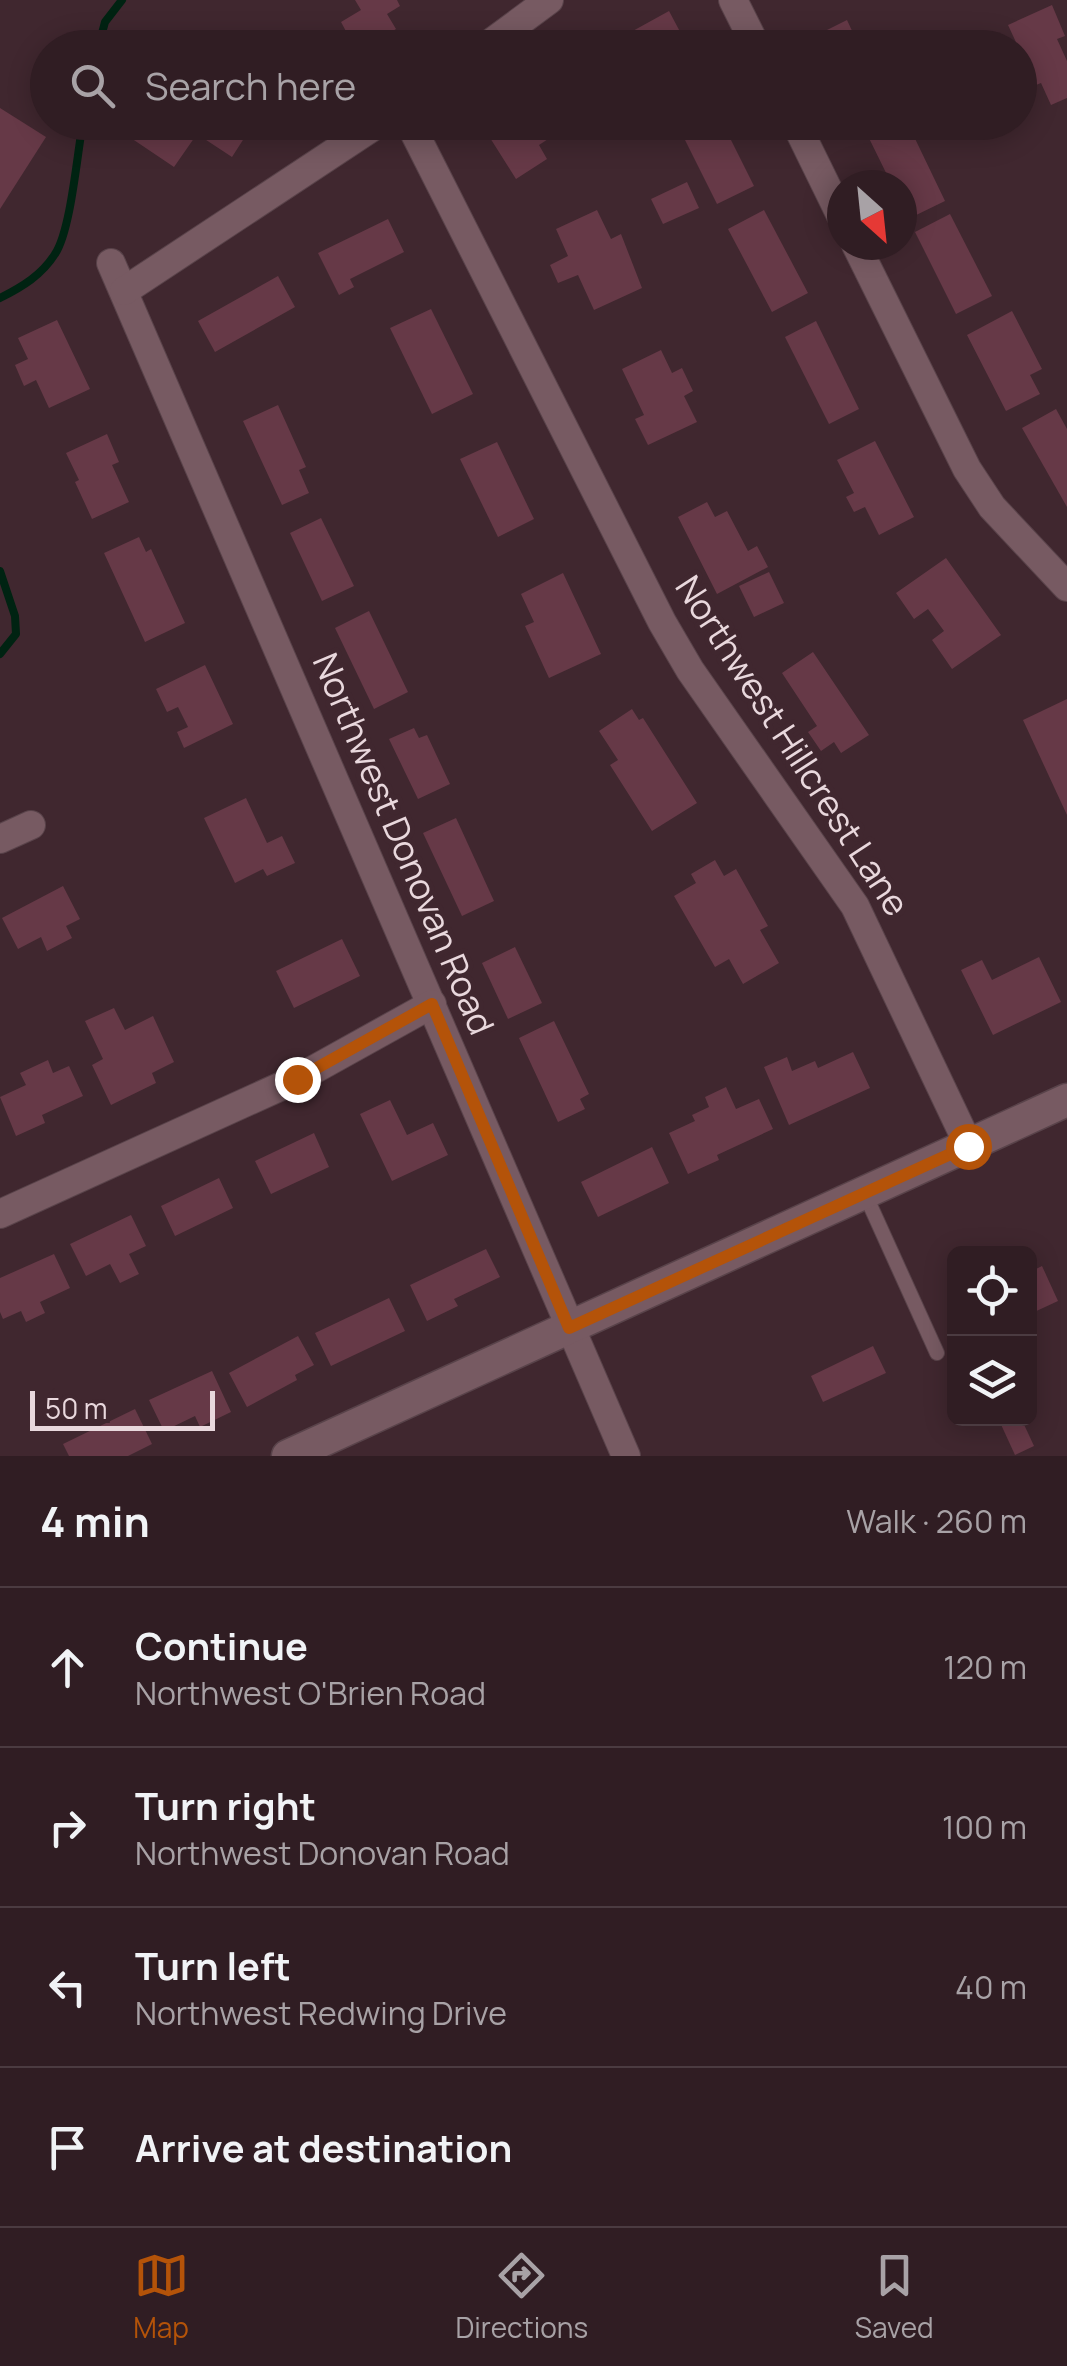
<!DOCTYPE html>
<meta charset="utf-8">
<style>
:root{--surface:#301d23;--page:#38262b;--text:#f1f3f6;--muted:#a8a2a6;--line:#4b3b41;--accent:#b45309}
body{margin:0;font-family:Manrope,sans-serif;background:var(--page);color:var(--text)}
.controls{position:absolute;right:30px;bottom:30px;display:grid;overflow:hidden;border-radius:15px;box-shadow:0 5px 25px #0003}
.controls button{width:90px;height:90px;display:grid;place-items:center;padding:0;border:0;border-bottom:2px solid var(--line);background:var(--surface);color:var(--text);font:50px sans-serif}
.compass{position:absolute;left:827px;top:170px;width:90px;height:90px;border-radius:50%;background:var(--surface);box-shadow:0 5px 25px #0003;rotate:153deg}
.scale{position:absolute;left:30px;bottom:25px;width:185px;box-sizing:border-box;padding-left:10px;border:5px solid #e9d8dd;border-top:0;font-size:28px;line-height:35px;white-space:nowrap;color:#e9d8dd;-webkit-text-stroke:8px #40272f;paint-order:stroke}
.stop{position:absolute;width:30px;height:30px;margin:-22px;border:8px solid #b45309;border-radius:50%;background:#fff}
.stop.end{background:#b45309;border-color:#fff;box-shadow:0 2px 10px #0008}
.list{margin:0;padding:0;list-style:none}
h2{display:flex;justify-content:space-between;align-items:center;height:130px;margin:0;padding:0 40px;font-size:42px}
h2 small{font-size:32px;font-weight:400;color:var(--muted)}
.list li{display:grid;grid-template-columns:65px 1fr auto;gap:30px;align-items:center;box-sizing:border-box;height:160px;padding:0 40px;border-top:2px solid var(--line)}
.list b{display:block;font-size:38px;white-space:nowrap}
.list p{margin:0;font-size:32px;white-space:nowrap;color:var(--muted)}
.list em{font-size:32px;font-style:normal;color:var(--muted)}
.icon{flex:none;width:55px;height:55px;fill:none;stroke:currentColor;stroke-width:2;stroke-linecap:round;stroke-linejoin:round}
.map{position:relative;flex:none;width:1067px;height:1456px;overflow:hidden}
.search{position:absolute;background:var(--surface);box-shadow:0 5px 25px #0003;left:30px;right:30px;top:30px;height:110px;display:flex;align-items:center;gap:25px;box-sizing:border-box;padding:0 35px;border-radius:55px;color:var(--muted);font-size:38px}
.sheet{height:770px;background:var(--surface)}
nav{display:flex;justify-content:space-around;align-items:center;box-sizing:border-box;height:140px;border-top:2px solid var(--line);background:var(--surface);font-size:28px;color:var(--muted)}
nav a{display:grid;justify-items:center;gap:5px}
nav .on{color:var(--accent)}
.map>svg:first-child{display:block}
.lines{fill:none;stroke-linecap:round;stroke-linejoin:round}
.stream{stroke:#002312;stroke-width:8}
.building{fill:#663947}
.service-casing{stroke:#59434a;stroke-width:16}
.minor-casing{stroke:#59434a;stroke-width:30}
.tertiary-casing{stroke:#59434a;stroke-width:35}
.service{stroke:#775a62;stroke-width:14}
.minor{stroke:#775a62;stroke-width:28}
.tertiary{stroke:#775a62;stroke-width:32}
.route{stroke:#b45309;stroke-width:12}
.labels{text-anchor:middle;stroke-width:10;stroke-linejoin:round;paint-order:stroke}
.street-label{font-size:35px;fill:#e9d8dd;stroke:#40272f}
</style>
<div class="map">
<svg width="1067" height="1456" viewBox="0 0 1067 1456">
<rect width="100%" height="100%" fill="#40272f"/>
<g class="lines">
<g class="stream">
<path d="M 98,48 L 105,22 L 122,0"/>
<path d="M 0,298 C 22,287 42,275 55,254 C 71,230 77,154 83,122"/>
<path d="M 0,571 L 15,616 L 16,634 L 0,654"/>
</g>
</g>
<g class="building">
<path d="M 355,0 L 397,0 L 400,6 L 387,14 L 396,29 L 364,48 L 355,48 L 341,22 L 361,10 Z"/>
<path d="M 1052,5 L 1065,36 L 1057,39 L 1067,61 L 1067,98 L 1051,105 L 1041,83 L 1036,85 L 1008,25 Z"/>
<path d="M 669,11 L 686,43 L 678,48 L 602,48 Z"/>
<path d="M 847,20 L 860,48 L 823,48 L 817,35 Z"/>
<path d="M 0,108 L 46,137 L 0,209 Z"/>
<path d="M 128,122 L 240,122 L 250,129 L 232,157 L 197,134 L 174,167 L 122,132 Z"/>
<path d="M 480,122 L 574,122 L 539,145 L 547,159 L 516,179 Z"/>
<path d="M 676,122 L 722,122 L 754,186 L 717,204 Z"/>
<path d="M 880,122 L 907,122 L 945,201 L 908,219 L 902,206 L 902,185 L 892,185 L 865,130 Z"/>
<path d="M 687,182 L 699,208 L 663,224 L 651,199 Z"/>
<path d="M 597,210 L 611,239 L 621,234 L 642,288 L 594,310 L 578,275 L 558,283 L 550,265 L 568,256 L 556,229 Z"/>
<path d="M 764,210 L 808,293 L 772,312 L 728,229 Z"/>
<path d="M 950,214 L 992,296 L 956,314 L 915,232 Z"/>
<path d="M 388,219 L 404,252 L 350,279 L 354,287 L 339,295 L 318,253 Z"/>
<path d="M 278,276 L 295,307 L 215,352 L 198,321 Z"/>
<path d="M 431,309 L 473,394 L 432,414 L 390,328 Z"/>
<path d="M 1012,311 L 1042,369 L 1030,375 L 1040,394 L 1006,411 L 967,335 Z"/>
<path d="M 57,320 L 90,389 L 49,408 L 36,380 L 24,386 L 15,365 L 28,359 L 18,338 Z"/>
<path d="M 816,321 L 859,409 L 829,424 L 785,337 Z"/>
<path d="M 661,350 L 672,373 L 682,368 L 693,391 L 684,396 L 697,422 L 648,445 L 635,419 L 644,415 L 622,369 Z"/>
<path d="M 278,405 L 306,467 L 299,470 L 309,493 L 282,505 L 243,421 Z"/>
<path d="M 1056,409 L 1067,429 L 1067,507 L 1022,428 Z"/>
<path d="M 107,434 L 119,462 L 112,465 L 129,502 L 92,519 L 75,482 L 79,480 L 66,453 Z"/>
<path d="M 875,441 L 914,517 L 879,535 L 865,507 L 854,512 L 846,497 L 854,493 L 837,460 Z"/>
<path d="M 497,442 L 534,519 L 498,537 L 460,459 Z"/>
<path d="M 707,502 L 715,517 L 727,511 L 748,551 L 757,546 L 768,567 L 717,594 L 678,517 Z"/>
<path d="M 321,518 L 354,586 L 322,601 L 290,533 Z"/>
<path d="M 139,537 L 146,552 L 151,549 L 185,623 L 145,642 L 104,553 Z"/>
<path d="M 946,558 L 1001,635 L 952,669 L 932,640 L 944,631 L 928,609 L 914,619 L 896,593 Z"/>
<path d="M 769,572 L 784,603 L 754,617 L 739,586 Z"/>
<path d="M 563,573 L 601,654 L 549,678 L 525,626 L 534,622 L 521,594 Z"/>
<path d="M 369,611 L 408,692 L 374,709 L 335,628 Z"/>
<path d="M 813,652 L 869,735 L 841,753 L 834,742 L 821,751 L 808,732 L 817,726 L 782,673 Z"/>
<path d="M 205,665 L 233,724 L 184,748 L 177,732 L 188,727 L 178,707 L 167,712 L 156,689 Z"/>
<path d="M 1067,699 L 1067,815 L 1023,720 Z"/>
<path d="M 632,709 L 639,720 L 643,718 L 697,803 L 652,831 L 610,765 L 618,760 L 599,731 Z"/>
<path d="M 414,728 L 419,738 L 427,735 L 450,784 L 418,799 L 389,739 Z"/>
<path d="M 246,798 L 267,843 L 282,836 L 295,863 L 267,876 L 263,869 L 235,883 L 204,818 Z"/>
<path d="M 456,818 L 494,901 L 462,916 L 423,833 Z"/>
<path d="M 715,860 L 724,876 L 736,869 L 768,926 L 760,930 L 779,963 L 743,984 L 729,959 L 715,967 L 674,896 L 696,883 L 691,874 Z"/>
<path d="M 63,886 L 80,919 L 66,926 L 72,938 L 47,951 L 41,937 L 18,949 L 2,918 Z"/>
<path d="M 342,939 L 360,976 L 294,1008 L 276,971 Z"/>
<path d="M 515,947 L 542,1003 L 508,1019 L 482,963 Z"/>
<path d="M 1039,957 L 1061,1002 L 993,1035 L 961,970 L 982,960 L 992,980 Z"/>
<path d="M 114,1008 L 125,1030 L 153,1016 L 174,1062 L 152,1073 L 156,1083 L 111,1105 L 92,1065 L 103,1059 L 85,1021 Z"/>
<path d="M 554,1021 L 589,1094 L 580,1099 L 585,1109 L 558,1122 L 519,1038 Z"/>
<path d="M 853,1052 L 870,1088 L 789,1125 L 764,1067 L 787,1057 L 792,1071 L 815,1061 L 818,1068 Z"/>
<path d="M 48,1060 L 53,1073 L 69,1066 L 83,1096 L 42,1115 L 45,1123 L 16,1136 L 0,1097 L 26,1085 L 20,1073 Z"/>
<path d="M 726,1087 L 736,1109 L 759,1099 L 773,1129 L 717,1155 L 719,1160 L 688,1174 L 669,1133 L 695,1121 L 692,1115 L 709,1107 L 705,1097 Z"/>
<path d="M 390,1100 L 407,1135 L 433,1123 L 448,1155 L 392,1181 L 360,1114 Z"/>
<path d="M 314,1133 L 329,1167 L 271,1194 L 255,1161 Z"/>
<path d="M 652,1147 L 669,1183 L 598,1217 L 581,1182 Z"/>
<path d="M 219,1178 L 233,1208 L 175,1236 L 161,1206 Z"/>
<path d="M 131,1215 L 146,1246 L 129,1254 L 139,1274 L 120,1283 L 110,1264 L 86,1276 L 70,1244 Z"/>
<path d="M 486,1249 L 500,1277 L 454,1299 L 458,1306 L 427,1321 L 410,1285 Z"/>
<path d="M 54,1254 L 70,1288 L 40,1302 L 45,1313 L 26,1322 L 21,1311 L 3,1319 L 0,1312 L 0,1278 Z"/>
<path d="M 1042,1266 L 1058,1301 L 1030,1314 L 1030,1272 Z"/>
<path d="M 389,1298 L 405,1331 L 331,1366 L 315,1333 Z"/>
<path d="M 298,1336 L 314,1365 L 295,1375 L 297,1380 L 247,1407 L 229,1373 Z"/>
<path d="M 873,1346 L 886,1373 L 823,1402 L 811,1376 Z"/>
<path d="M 212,1371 L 231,1412 L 200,1427 L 195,1416 L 164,1431 L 149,1400 Z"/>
<path d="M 135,1409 L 152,1444 L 128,1456 L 69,1456 L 63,1444 Z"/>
<path d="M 998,1418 L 1021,1418 L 1034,1446 L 1015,1455 Z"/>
</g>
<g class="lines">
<defs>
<path id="service" d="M 865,1194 L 937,1353"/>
<g id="minor">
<path d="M 733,0 L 757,48"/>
<path d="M 484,48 L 549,0"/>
<path d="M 409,122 L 662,622 L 690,670 L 855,906 L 969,1146"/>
<path d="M 795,122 L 842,218"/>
<path d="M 856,245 L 967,469 L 992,507 L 1067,587"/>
<path d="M 111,263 L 626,1456"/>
<path d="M 124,291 L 380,122"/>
<path d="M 0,839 L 31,825"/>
<path d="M 0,1214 L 297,1079 L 432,1004"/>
</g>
<path id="tertiary" d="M 288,1456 L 1067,1100"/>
</defs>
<use href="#service" class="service-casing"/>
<use href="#minor" class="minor-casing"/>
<use href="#tertiary" class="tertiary-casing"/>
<use href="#service" class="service"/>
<use href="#minor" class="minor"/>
<use href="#tertiary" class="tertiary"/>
</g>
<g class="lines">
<path class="route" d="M 297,1079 L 432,1004 L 569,1328 L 968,1146"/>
</g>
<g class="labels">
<g class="street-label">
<text transform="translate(792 746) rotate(57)" y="12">Northwest Hillcrest Lane</text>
<text transform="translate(403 844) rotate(67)" y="12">Northwest Donovan Road</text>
</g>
</g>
</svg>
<div class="controls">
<button><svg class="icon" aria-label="locate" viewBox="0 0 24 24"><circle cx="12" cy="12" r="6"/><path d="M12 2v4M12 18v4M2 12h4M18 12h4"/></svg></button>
<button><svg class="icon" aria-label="layers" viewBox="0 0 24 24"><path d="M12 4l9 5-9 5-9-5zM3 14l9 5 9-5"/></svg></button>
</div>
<svg class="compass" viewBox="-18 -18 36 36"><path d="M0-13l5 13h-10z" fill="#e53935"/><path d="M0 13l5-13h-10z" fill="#a8a2a6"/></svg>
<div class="scale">50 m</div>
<div class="stop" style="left:968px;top:1146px"></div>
<div class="stop end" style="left:297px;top:1079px"></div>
<div class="search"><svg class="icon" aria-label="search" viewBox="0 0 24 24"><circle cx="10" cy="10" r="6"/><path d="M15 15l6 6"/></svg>Search here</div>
</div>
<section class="sheet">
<h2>4 min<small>Walk · 260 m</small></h2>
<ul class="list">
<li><svg class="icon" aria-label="ahead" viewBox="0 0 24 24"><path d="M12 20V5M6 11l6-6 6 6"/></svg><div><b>Continue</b><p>Northwest O'Brien Road</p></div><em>120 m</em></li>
<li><svg class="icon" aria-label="right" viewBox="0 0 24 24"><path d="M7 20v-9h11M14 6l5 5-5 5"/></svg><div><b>Turn right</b><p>Northwest Donovan Road</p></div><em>100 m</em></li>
<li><svg class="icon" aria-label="left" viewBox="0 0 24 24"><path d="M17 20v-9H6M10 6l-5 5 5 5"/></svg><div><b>Turn left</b><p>Northwest Redwing Drive</p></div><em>40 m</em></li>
<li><svg class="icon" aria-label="arrive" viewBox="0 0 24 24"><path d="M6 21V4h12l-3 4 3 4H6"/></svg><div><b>Arrive at destination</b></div></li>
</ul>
</section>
<nav>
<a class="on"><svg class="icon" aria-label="map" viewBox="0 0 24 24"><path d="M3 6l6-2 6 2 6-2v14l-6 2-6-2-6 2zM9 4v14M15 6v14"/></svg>Map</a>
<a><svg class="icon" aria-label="directions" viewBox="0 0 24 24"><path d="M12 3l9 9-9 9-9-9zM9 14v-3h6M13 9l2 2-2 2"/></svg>Directions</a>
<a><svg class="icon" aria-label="saved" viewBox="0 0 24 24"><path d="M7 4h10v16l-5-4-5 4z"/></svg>Saved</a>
</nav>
